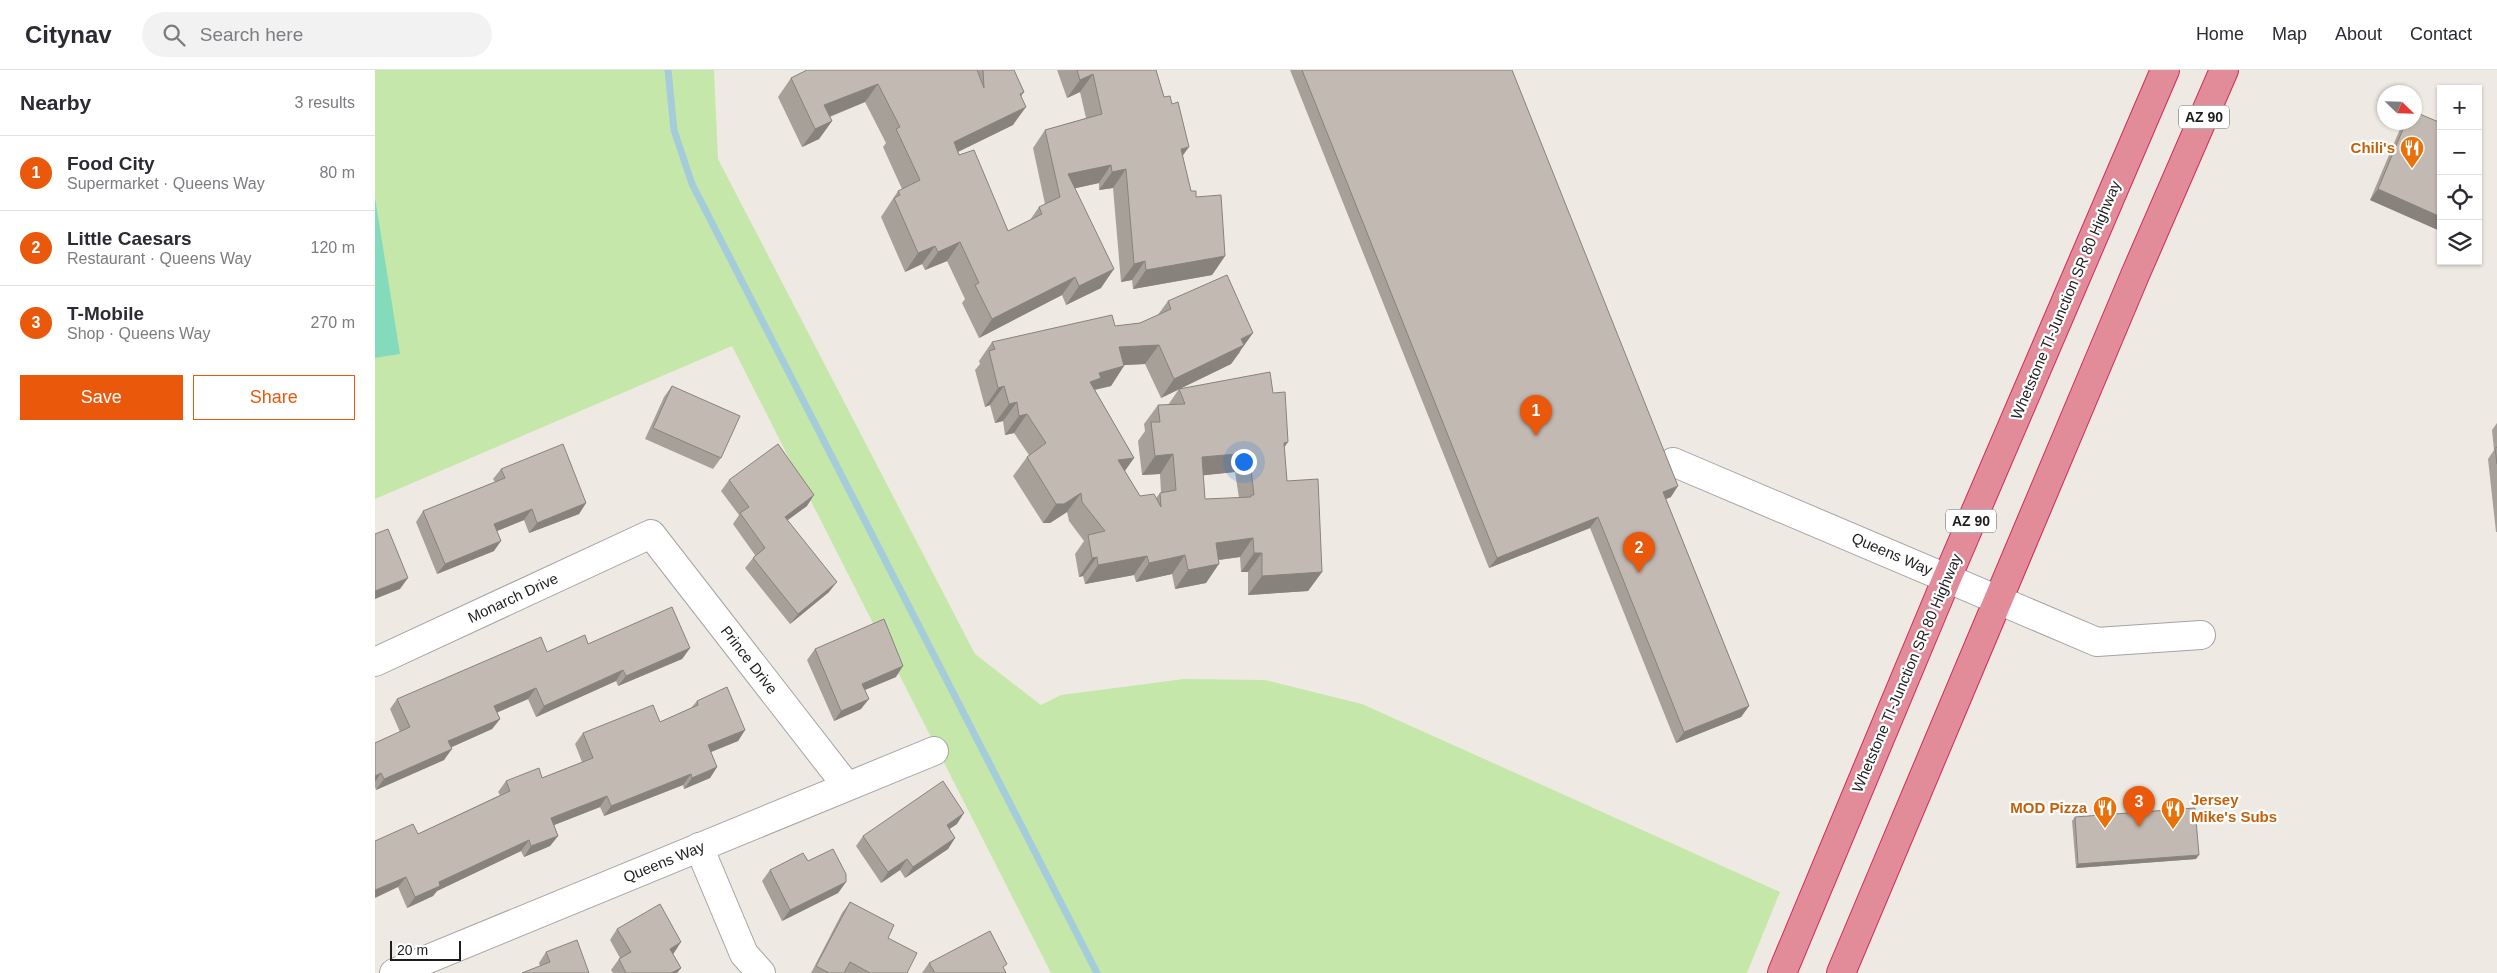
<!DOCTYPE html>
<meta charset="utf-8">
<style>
:root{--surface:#fff;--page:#f2f2f3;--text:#2b2b33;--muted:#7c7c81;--line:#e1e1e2;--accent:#ea580c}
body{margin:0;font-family:Helvetica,sans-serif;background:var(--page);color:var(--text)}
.controls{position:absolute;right:15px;top:15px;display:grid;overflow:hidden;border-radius:0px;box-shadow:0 1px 4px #0004}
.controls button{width:45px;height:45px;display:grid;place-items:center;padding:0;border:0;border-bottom:1px solid var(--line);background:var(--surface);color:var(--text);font:25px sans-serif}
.compass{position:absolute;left:2002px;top:15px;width:45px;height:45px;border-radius:50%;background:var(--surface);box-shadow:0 1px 4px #0004;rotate:113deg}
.scale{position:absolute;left:15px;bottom:12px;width:71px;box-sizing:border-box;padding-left:5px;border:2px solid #1d1d1d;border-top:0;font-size:14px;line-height:18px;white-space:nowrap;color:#1d1d1d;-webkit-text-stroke:4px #fff;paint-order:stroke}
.you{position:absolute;left:868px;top:391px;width:18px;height:18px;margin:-12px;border:4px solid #fff;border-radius:50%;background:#1a73e8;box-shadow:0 0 0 8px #1a73e833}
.badge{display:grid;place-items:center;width:32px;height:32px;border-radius:50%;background:var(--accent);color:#fff;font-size:16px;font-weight:700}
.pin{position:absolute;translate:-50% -41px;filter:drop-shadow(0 1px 2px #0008)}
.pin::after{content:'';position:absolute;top:26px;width:18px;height:15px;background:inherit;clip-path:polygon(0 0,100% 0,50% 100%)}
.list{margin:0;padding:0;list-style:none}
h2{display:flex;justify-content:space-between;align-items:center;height:65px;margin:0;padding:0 20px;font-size:21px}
h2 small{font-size:16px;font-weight:400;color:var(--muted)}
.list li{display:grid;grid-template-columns:32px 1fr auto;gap:15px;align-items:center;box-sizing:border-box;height:75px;padding:0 20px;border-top:1px solid var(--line)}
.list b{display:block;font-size:19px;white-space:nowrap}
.list p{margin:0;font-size:16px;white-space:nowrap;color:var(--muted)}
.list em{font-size:16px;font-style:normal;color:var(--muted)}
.actions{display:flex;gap:10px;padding:15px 20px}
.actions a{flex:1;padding:11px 0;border:1px solid var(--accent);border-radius:0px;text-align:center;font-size:18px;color:var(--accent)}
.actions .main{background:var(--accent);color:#fff}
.icon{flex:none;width:28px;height:28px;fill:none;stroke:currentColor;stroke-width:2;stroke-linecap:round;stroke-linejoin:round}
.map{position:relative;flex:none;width:2122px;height:903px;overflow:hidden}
header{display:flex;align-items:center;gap:30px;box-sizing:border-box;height:70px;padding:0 25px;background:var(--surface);border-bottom:1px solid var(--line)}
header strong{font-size:24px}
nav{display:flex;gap:28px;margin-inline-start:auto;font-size:18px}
.search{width:350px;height:45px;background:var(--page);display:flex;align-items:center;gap:12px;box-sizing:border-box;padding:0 18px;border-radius:28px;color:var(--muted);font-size:19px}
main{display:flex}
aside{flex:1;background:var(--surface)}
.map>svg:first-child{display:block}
.grass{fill:#c6e7aa}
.pitch{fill:#83dbbc}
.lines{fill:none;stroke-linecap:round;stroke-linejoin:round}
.stream{stroke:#a4ccda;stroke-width:7}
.minor-casing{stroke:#a4a4a4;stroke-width:30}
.highway-casing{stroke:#d2295d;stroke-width:30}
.minor{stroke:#fff;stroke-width:28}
.highway{stroke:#e38c99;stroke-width:28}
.wall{fill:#a7a099;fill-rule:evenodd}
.shaded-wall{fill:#88827d}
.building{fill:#c2bab2;stroke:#88827d;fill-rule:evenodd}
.labels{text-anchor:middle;stroke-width:4.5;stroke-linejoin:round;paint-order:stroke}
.shield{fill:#fff;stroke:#616161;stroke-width:1}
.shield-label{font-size:14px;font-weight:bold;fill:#1d1d1d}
.food-label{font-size:15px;font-weight:bold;fill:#c56008;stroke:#fff;text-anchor:end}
.street-label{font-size:15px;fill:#1d1d1d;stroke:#fff}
</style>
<header>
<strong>Citynav</strong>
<div class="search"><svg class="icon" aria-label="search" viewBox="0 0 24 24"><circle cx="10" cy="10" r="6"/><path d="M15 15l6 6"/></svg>Search here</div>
<nav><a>Home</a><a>Map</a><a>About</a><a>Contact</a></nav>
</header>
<main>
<aside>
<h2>Nearby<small>3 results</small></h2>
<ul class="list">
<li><span class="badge">1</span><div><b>Food City</b><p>Supermarket · Queens Way</p></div><em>80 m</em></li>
<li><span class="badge">2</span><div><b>Little Caesars</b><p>Restaurant · Queens Way</p></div><em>120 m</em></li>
<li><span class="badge">3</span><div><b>T-Mobile</b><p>Shop · Queens Way</p></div><em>270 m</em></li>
</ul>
<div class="actions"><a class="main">Save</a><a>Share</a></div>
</aside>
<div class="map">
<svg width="2122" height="903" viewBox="0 0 2122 903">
<rect width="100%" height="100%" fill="#eeeae3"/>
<path class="grass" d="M 0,0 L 339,0 L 343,89 L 600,584 L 666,635 L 686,625 L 809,609 L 890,610 L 987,634 L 1405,822 L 1372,903 L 676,903 L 357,276 L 0,429 L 0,288 L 24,284 L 0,127 Z"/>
<path class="pitch" d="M 0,127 L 25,284 L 0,288 Z"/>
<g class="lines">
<path class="stream" d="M 293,0 L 299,60 L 317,114 L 722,903"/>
<defs>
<g id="minor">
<path d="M 1298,392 L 1722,572 L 1826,565"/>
<path d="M 0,592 L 276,464 L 471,715"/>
<path d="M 324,777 L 369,884 L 386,903"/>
<path d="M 19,903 L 559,681"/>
</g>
<g id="highway">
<path d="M 1407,903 L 1572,508 L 1790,0"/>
<path d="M 1466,903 L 1760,205 L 1849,0"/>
</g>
</defs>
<use href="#minor" class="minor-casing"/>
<use href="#highway" class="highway-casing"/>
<use href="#minor" class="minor"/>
<use href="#highway" class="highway"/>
</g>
<g class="wall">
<path d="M 432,0 L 639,0 L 649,22 L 646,27 L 638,55 L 583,82 L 633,161 L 655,150 L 664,137 L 670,134 L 658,78 L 670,60 L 711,48 L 705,22 L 692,28 L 682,0 L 781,0 L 807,86 L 816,121 L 821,127 L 850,186 L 837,205 L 758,219 L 757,210 L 746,212 L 738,118 L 724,120 L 724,113 L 700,118 L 726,218 L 691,235 L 687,225 L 604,268 L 587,233 L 590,229 L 572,191 L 550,200 L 547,194 L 530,202 L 506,147 L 523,121 L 527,119 L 508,77 L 511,73 L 490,32 L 455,47 L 457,51 L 444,69 L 427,77 L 403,27 L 416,8 Z"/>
<path d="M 915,0 L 1137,0 L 1296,427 L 1291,429 L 1374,636 L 1366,647 L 1301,673 L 1215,458 L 1114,498 Z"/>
<path d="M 2028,52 L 2040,52 L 2063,160 L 1995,130 Z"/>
<path d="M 793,231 L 865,282 L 856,294 L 786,328 L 770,294 L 749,295 L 736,316 L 720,320 L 759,388 L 750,401 L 765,426 L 781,428 L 785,423 L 786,423 L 785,404 L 767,405 L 763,371 L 770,361 L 769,354 L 783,335 L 793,335 L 804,319 L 898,323 L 909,378 L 912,411 L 947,502 L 933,521 L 873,525 L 873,502 L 866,502 L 865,487 L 844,490 L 831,513 L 800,519 L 797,504 L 761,512 L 759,505 L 710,514 L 708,506 L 704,507 L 700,484 L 709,471 L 694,451 L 692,442 L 675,453 L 668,453 L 638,406 L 652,387 L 654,385 L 639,363 L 630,365 L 628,351 L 620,353 L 615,335 L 610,337 L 600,300 L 605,294 L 604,291 L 617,272 L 765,253 L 782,246 ZM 860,402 L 864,428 L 830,429 L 828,405 Z"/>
<path d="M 297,316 L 346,388 L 338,399 L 270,369 L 289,327 Z"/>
<path d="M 2122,353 L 2122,462 L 2121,462 L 2113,389 L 2119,380 L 2117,360 Z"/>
<path d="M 126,399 L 211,433 L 204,444 L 154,463 L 149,450 L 122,461 L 119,481 L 62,504 L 41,452 L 48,441 L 120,412 L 118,409 Z"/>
<path d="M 354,410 L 432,436 L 412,450 L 454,522 L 415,554 L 370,498 L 378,488 L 380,485 L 358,454 L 364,445 L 346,421 Z"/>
<path d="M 315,578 L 307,589 L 243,616 L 241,611 L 161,647 L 153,629 L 122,642 L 125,649 L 117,659 L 76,677 L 69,690 L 1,720 L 0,717 L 0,673 L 25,662 L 15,639 L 22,629 L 172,582 Z"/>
<path d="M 440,579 L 521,607 L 490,620 L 486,639 L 459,651 L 432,590 Z"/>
<path d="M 322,631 L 370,660 L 363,671 L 336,682 L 342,697 L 335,708 L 309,719 L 308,715 L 229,746 L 225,737 L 179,755 L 183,766 L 175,776 L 149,787 L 146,781 L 62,821 L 58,826 L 32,838 L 23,817 L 43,764 L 125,725 L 123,722 L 131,711 L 167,708 L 207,692 L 200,674 L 208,663 L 285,652 L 316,638 Z"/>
<path d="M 1700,747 L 1821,789 L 1701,798 L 1697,751 Z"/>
<path d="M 582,754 L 574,759 L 580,768 L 573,779 L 530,808 L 525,800 L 506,813 L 481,776 L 488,766 Z"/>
<path d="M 433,791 L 471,812 L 463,823 L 407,851 L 387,811 L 395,800 Z"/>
<path d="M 475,832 L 513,868 L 532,903 L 436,903 L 467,843 Z"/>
<path d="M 242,859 L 299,883 L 298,884 L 306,898 L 302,903 L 238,903 L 236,900 L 244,889 L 245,888 L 235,870 Z"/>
<path d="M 171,882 L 214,903 L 165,896 L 164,893 Z"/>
<path d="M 554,893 L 629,899 L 631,903 L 547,903 Z"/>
</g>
<g class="shaded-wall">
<path d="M 718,4 L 705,22 L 692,28 L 705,10 Z"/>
<path d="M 503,14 L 490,32 L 438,53 L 449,35 Z"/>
<path d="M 651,37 L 638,55 L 566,90 L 579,72 Z"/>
<path d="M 457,51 L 444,69 L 427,77 L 440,59 Z"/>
<path d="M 814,77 L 801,95 L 806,79 Z"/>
<path d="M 736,95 L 724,113 L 684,122 L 693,104 Z"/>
<path d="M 751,99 L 738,118 L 724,120 L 737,102 Z"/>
<path d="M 2003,119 L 2066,147 L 2066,156 L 2063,160 L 1995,130 Z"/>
<path d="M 585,172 L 572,191 L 550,200 L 563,182 Z"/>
<path d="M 560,176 L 547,194 L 530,202 L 543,183 Z"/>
<path d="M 850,186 L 837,205 L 758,219 L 771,200 Z"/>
<path d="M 770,191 L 757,210 L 746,212 L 759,194 Z"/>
<path d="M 739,199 L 726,218 L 691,235 L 704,216 Z"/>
<path d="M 700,207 L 687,225 L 604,268 L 617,249 Z"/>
<path d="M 878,263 L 856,294 L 786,328 L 799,309 L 866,269 Z"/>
<path d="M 784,275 L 770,294 L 731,296 L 744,277 Z"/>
<path d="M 749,296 L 736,316 L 718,320 L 715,312 L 724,303 Z"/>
<path d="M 629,316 L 615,335 L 610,337 L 623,318 Z"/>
<path d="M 642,332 L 628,351 L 620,353 L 634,334 Z"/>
<path d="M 652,344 L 639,363 L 630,365 L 644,346 Z"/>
<path d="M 913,372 L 900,391 L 909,373 Z"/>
<path d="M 874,383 L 860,402 L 813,407 L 827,387 Z"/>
<path d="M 798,384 L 785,404 L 767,405 L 780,386 Z"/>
<path d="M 759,388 L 745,407 L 743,390 Z"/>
<path d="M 1303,416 L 1296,427 L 1281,433 L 1288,422 Z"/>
<path d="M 706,423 L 692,442 L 675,453 L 668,453 L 681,434 Z"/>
<path d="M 439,425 L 432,436 L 402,458 L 410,447 Z"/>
<path d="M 211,433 L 204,444 L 154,463 L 162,453 Z"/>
<path d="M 157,439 L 149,450 L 112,465 L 119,454 Z"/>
<path d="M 1223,447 L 1215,458 L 1114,498 L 1122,488 Z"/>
<path d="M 878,468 L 865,487 L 827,492 L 841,473 Z"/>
<path d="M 126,471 L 119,481 L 62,504 L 70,494 Z"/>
<path d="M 879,483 L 887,483 L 873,502 L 866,502 Z"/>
<path d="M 810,485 L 797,504 L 761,512 L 774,493 Z"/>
<path d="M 772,486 L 759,505 L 710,514 L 723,495 Z"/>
<path d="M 722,487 L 708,506 L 704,507 L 717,488 Z"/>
<path d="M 844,494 L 831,513 L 800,519 L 813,500 Z"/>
<path d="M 947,502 L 933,521 L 873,525 L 887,506 Z"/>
<path d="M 33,508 L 25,519 L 0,529 L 0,521 Z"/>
<path d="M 462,512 L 454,522 L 415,554 L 423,544 Z"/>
<path d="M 315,578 L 307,589 L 243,616 L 251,606 Z"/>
<path d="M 528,596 L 521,607 L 480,624 L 487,614 Z"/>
<path d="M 248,600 L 241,611 L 161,647 L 169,636 Z"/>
<path d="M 161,618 L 153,629 L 112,647 L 119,636 Z"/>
<path d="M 494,629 L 486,639 L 459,651 L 466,641 Z"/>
<path d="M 1374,636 L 1366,647 L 1301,673 L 1309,662 Z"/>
<path d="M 125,649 L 117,659 L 66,682 L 73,671 Z"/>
<path d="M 370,660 L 363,671 L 326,686 L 333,675 Z"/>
<path d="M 77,679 L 69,690 L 1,720 L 9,709 Z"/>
<path d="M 342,697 L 335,708 L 309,719 L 317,708 Z"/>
<path d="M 6,703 L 0,712 L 0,706 Z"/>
<path d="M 316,704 L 308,715 L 229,746 L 236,736 Z"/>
<path d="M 232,726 L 225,737 L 169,759 L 176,748 Z"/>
<path d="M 589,743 L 582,754 L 564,766 L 572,755 Z"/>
<path d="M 183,766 L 175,776 L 149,787 L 156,776 Z"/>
<path d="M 580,768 L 573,779 L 530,808 L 538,797 Z"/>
<path d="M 154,770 L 146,781 L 62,821 L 58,826 L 32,838 L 40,827 L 64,812 Z"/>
<path d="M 1824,785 L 1821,789 L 1701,798 L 1703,794 Z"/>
<path d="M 532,789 L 525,800 L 506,813 L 513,802 Z"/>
<path d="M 31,807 L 23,817 L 0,828 L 0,820 Z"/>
<path d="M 471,812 L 463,823 L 407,851 L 415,840 Z"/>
<path d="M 306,872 L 299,883 L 288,889 L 295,879 Z"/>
<path d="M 306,898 L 302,903 L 296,903 Z"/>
</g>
<g class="building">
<path d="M 432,0 L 602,0 L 609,18 L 608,0 L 639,0 L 649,22 L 645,24 L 651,37 L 579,72 L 584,85 L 599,80 L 633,161 L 667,144 L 664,137 L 685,127 L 670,60 L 727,44 L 718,4 L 705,10 L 702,0 L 781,0 L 789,27 L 795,26 L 797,34 L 803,32 L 814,77 L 806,79 L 816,121 L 821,121 L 821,127 L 846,125 L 850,186 L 771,200 L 770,191 L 759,194 L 751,99 L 737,102 L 736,95 L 693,104 L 739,199 L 704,216 L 700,207 L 617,249 L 600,215 L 604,213 L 585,172 L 563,182 L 560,176 L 543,183 L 519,128 L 525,125 L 523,121 L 545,110 L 521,59 L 525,57 L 503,14 L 449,35 L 457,51 L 440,59 L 416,8 Z"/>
<path d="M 927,0 L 1137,0 L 1303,416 L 1288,422 L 1374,636 L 1309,662 L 1223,447 L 1122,488 Z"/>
<path d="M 2040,42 L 2066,53 L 2066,147 L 2003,119 L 2031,52 L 2040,52 Z"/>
<path d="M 852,205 L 878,263 L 866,269 L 869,275 L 799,309 L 784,275 L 744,277 L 749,296 L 724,303 L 726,308 L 715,312 L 759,388 L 743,390 L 765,426 L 779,424 L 786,437 L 785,423 L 801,420 L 798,384 L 780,386 L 776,352 L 785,352 L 783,335 L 810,334 L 804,319 L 895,302 L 898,323 L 910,322 L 913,372 L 909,373 L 912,411 L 943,409 L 947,502 L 887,506 L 887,483 L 879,483 L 878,468 L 841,473 L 844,494 L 813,500 L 810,485 L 774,493 L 772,486 L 723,495 L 722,487 L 717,488 L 713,465 L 730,461 L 707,432 L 706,423 L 689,434 L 681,434 L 652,387 L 671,373 L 652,344 L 644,346 L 642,332 L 634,334 L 629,316 L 623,318 L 614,281 L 620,279 L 617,272 L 737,245 L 740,256 L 765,253 L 796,239 L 793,231 ZM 874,383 L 879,425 L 876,425 L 876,427 L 830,429 L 827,387 Z"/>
<path d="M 297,316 L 365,346 L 346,388 L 278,358 Z"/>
<path d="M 188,374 L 211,433 L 162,453 L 157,439 L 119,454 L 126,471 L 70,494 L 48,441 L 130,408 L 126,399 Z"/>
<path d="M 403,374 L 439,425 L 410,447 L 462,512 L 423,544 L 378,488 L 390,478 L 365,443 L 374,437 L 354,410 Z"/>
<path d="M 2122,377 L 2122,394 L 2120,378 Z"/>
<path d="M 13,459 L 33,508 L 0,521 L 0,464 Z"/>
<path d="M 297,537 L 315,578 L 251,606 L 248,600 L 169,636 L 161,618 L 119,636 L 125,649 L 73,671 L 77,679 L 9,709 L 6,703 L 0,706 L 0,673 L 35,657 L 22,629 L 166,567 L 172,582 L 210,565 L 213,574 Z"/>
<path d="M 509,549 L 528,596 L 487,614 L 494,629 L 466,641 L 440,579 Z"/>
<path d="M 352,617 L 370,660 L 333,675 L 342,697 L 317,708 L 316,704 L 236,736 L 232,726 L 176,748 L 183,766 L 156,776 L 154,770 L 64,812 L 65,816 L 40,827 L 31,807 L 0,820 L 0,771 L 38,754 L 43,764 L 135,721 L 131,711 L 164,698 L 167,708 L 218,688 L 208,663 L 278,635 L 285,652 L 323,635 L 322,631 Z"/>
<path d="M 568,711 L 589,743 L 572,755 L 580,768 L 538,797 L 532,789 L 513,802 L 488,766 Z"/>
<path d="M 1820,738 L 1824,785 L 1703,794 L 1700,747 Z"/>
<path d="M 458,779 L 471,804 L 471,812 L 415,840 L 395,800 L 428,783 L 433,791 Z"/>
<path d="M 475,832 L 519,855 L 513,868 L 542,883 L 532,903 L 495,903 L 475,892 L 469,903 L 454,903 L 441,896 Z"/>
<path d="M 285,834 L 306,872 L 295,879 L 306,898 L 296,903 L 251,903 L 244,889 L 256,882 L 242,859 Z"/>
<path d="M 615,861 L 632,894 L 628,897 L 631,903 L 560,903 L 554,893 Z"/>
<path d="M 202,870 L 214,903 L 147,903 L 175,892 L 171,882 Z"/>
</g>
<defs>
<symbol id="restaurant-pin" viewBox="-11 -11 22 30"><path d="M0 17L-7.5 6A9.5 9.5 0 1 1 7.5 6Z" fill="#e8710a" stroke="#fff"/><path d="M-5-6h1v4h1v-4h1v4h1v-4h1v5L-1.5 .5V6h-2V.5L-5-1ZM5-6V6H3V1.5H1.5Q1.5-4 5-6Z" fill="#fff"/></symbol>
</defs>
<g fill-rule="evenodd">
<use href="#restaurant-pin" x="2023" y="64" width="28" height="38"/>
<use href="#restaurant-pin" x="1716" y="724" width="28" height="38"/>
<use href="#restaurant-pin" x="1784" y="725" width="28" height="38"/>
</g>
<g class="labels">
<g class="shield">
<rect x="1804" y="35.5" width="50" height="23" rx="4"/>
<rect x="1571" y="439.5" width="50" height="23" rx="4"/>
</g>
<g class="shield-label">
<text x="1829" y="52">AZ 90</text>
<text x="1596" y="456">AZ 90</text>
</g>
<g class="food-label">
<text x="2020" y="83">Chili's</text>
<text x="1816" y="735" text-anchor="start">Jersey<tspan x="1816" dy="17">Mike's Subs</tspan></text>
<text x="1712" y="743">MOD Pizza</text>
</g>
<g class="street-label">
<text transform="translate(1691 230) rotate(-67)" y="5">Whetstone TI-Junction SR 80 Highway</text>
<text transform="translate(1517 484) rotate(23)" y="5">Queens Way</text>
<text transform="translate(138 528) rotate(-25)" y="5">Monarch Drive</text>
<text transform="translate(374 590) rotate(52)" y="5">Prince Drive</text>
<text transform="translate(1532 603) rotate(-67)" y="5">Whetstone TI-Junction SR 80 Highway</text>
<text transform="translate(289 792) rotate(-22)" y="5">Queens Way</text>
</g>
</g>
</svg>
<div class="controls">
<button>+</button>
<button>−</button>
<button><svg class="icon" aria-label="locate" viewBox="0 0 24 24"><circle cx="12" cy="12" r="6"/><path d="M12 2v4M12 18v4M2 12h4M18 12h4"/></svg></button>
<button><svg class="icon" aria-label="layers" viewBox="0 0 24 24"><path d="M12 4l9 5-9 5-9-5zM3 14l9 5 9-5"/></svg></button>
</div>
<svg class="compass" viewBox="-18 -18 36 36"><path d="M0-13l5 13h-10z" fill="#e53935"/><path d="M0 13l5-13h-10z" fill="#7c7c81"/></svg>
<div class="scale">20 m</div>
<div class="you"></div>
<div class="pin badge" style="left:1161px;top:366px">1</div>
<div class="pin badge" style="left:1264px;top:503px">2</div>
<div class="pin badge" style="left:1764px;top:757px">3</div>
</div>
</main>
